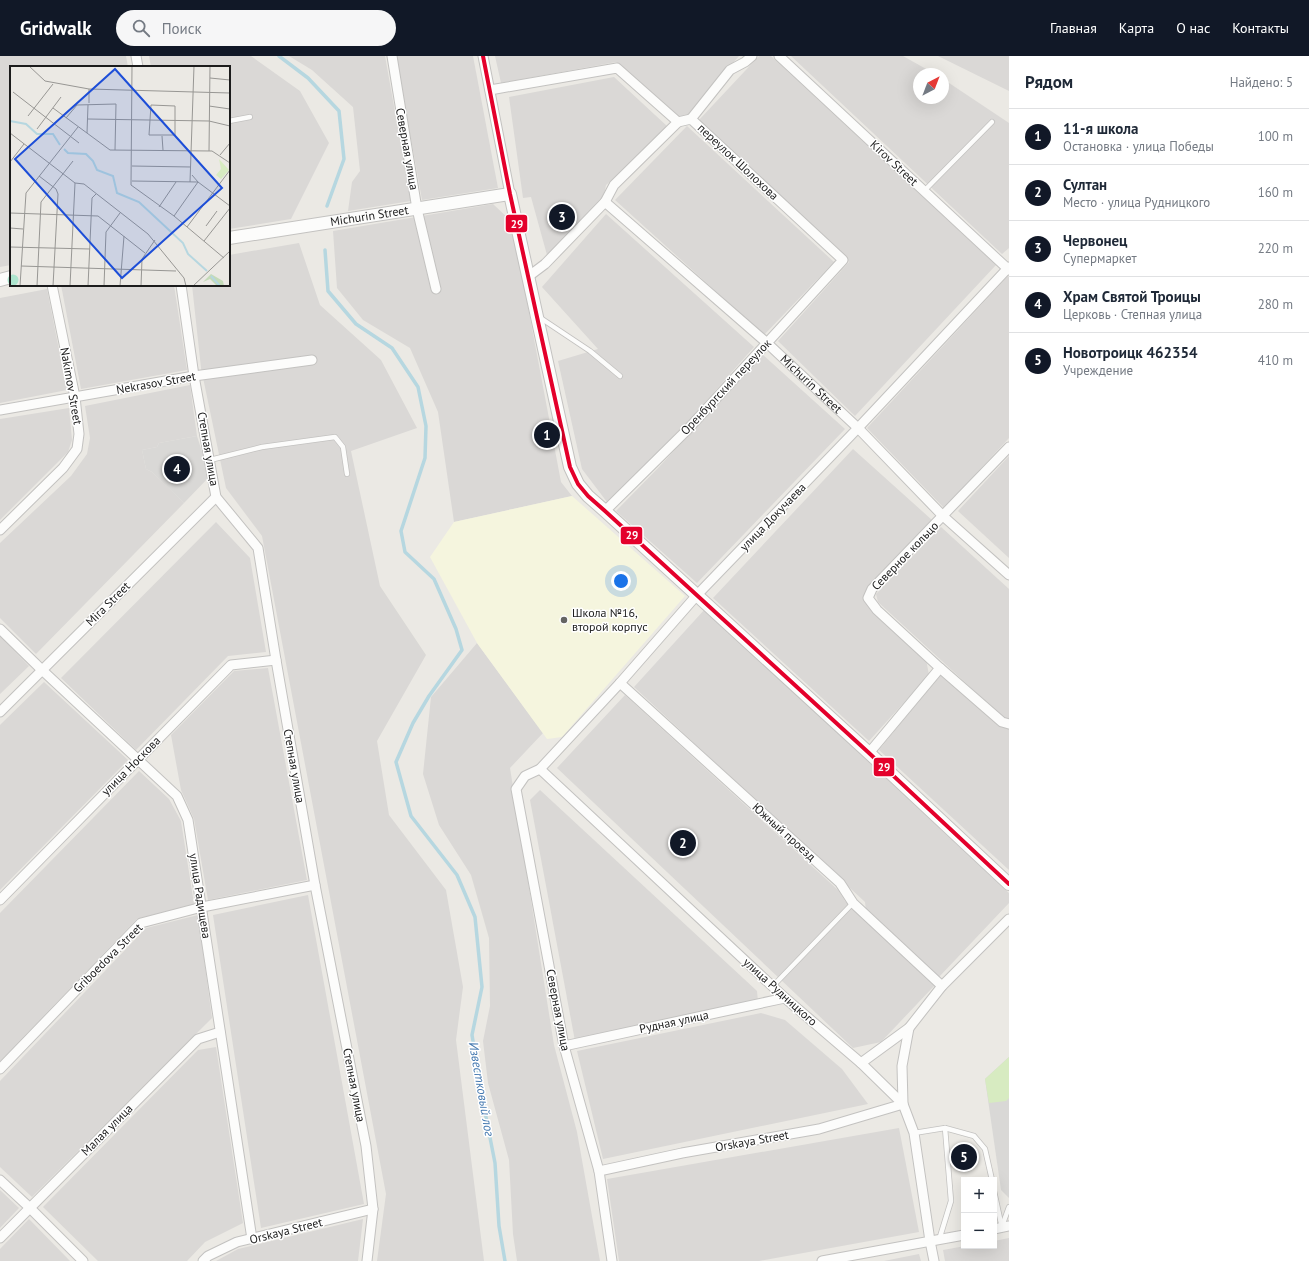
<!DOCTYPE html>
<html lang="ru">
<meta charset="utf-8">
<style>
:root{--surface:#fff;--page:#f6f6f7;--text:#1f2937;--muted:#747a83;--line:#e0e1e3;--accent:#111827}
body{margin:0;font-family:"PT Sans",sans-serif;background:var(--page);color:var(--text)}
.controls{position:absolute;right:12px;bottom:12px;display:grid;overflow:hidden;border-radius:0px;box-shadow:0 4px 16px #0002}
.controls button{width:36px;height:36px;display:grid;place-items:center;padding:0;border:0;border-bottom:1px solid var(--line);background:var(--surface);color:var(--text);font:20px sans-serif}
.compass{position:absolute;left:913px;top:12px;width:36px;height:36px;border-radius:50%;background:var(--surface);box-shadow:0 4px 16px #0002;rotate:42deg}
.you{position:absolute;left:621px;top:525px;width:14px;height:14px;margin:-10px;border:3px solid #fff;border-radius:50%;background:#1a73e8;box-shadow:0 0 0 6px #1a73e833}
.badge{display:grid;place-items:center;width:26px;height:26px;border-radius:50%;background:var(--accent);color:#fff;font-size:13px;font-weight:700}
.pin{position:absolute;translate:-50% -50%;border:2px solid #fff;box-shadow:0 1px 4px #0006}
.list{margin:0;padding:0;list-style:none}
h2{display:flex;justify-content:space-between;align-items:center;height:52px;margin:0;padding:0 16px;font-size:17px}
h2 small{font-size:13px;font-weight:400;color:var(--muted)}
.list li{display:grid;grid-template-columns:26px 1fr auto;gap:12px;align-items:center;box-sizing:border-box;height:56px;padding:0 16px;border-top:1px solid var(--line)}
.list b{display:block;font-size:15px;white-space:nowrap}
.list p{margin:0;font-size:13px;white-space:nowrap;color:var(--muted)}
.list em{font-size:13px;font-style:normal;color:var(--muted)}
.icon{flex:none;width:22px;height:22px;fill:none;stroke:currentColor;stroke-width:2;stroke-linecap:round;stroke-linejoin:round}
.map{position:relative;flex:none;width:1009px;height:1205px;overflow:hidden}
header{display:flex;align-items:center;gap:24px;box-sizing:border-box;height:56px;padding:0 20px;background:var(--accent);color:#fff}
header strong{font-size:19px}
nav{display:flex;gap:22px;margin-inline-start:auto;font-size:14px}
.search{width:280px;height:36px;background:var(--page);display:flex;align-items:center;gap:10px;box-sizing:border-box;padding:0 14px;border-radius:22px;color:var(--muted);font-size:15px}
main{display:flex}
aside{flex:1;background:var(--surface)}
.map>svg:first-child{display:block}
.residential{fill:#dad8d6}
.education{fill:#f5f5de}
.religious{fill:#d9d8d6}
.grass{fill:#d7ebc1}
.lines{fill:none;stroke-linecap:round;stroke-linejoin:round}
.stream{stroke:#b6d7e0;stroke-width:3.5}
.service-casing{stroke:#c3c2c0;stroke-width:6}
.minor-casing{stroke:#c3c2c0;stroke-width:11}
.tertiary-casing{stroke:#c3c2c0;stroke-width:14}
.service{stroke:#fcfcfb;stroke-width:4.5}
.minor{stroke:#fcfcfb;stroke-width:9}
.tertiary{stroke:#fcfcfb;stroke-width:12}
.bus-1-casing{stroke:#fff;stroke-width:7}
.bus-1{stroke:#e4002b;stroke-width:4}
.poi-dot{fill:#646462;stroke:#fff;stroke-width:1.5}
.labels{text-anchor:middle;stroke-width:3;stroke-linejoin:round;paint-order:stroke}
.street-label{font-size:12px;fill:#1c1c1c;stroke:#fff}
.poi-label{font-size:12px;fill:#1c1c1c;stroke:#fff;text-anchor:start}
.water-label{font-size:13px;font-style:italic;fill:#4579b0;stroke:#fff}
.inset-river{fill:none;stroke:#b6d7e0;stroke-width:2}
.inset-road{fill:none;stroke:#989794;stroke-width:1}
.view{fill:#1d4ed8;fill-opacity:0.15;stroke:#1d4ed8;stroke-width:2}
.inset-edge{fill:none;stroke:#1c1c1c;stroke-width:2}
.line-badge{stroke:#fff;stroke-width:1.5}
.badge-label{font-size:11px;text-anchor:middle;font-weight:bold;fill:#fff}
</style>
<header>
<strong>Gridwalk</strong>
<div class="search"><svg class="icon" aria-label="search" viewBox="0 0 24 24"><circle cx="10" cy="10" r="6"/><path d="M15 15l6 6"/></svg>Поиск</div>
<nav><a>Главная</a><a>Карта</a><a>О нас</a><a>Контакты</a></nav>
</header>
<main>
<div class="map">
<svg width="1009" height="1205" viewBox="0 0 1009 1205">
<rect width="100%" height="100%" fill="#ebe9e4"/>
<g class="residential">
<path d="M 0,0 L 126,0 L 128,11 L 11,11 L 11,209 L 0,211 Z"/>
<path d="M 149,0 L 251,0 L 300,35 L 329,87 L 291,163 L 229,173 L 229,11 L 151,11 Z"/>
<path d="M 289,0 L 385,0 L 411,145 L 348,155 L 352,126 L 360,115 L 353,51 L 312,14 Z"/>
<path d="M 396,0 L 473,0 L 498,132 L 422,144 Z"/>
<path d="M 495,0 L 739,0 L 685,62 L 678,62 L 616,6 L 501,27 Z"/>
<path d="M 759,0 L 771,0 L 996,209 L 855,360 L 778,285 L 849,206 L 698,65 Z"/>
<path d="M 791,0 L 903,0 L 935,18 L 919,18 L 919,42 L 943,42 L 943,23 L 1009,67 L 1009,192 L 1002,198 Z"/>
<path d="M 938,0 L 1009,0 L 1009,35 Z"/>
<path d="M 614,21 L 668,71 L 641,99 L 606,129 L 603,144 L 547,199 L 531,141 L 523,142 L 509,41 Z"/>
<path d="M 687,70 L 834,206 L 764,279 L 615,144 Z"/>
<path d="M 493,148 L 512,166 L 561,426 L 572,440 L 454,466 L 438,356 L 410,292 L 363,264 L 337,232 L 333,175 Z"/>
<path d="M 606,158 L 754,291 L 685,369 L 607,446 L 582,413 L 558,305 L 598,293 L 542,231 Z"/>
<path d="M 299,187 L 320,249 L 381,304 L 417,372 L 351,395 L 380,530 L 426,599 L 377,685 L 389,759 L 446,834 L 463,931 L 456,984 L 484,1205 L 377,1205 L 386,1138 L 262,480 L 226,432 L 201,312 L 192,229 L 229,229 L 229,199 Z"/>
<path d="M 1008,220 L 1009,221 L 1009,382 L 944,452 L 867,372 Z"/>
<path d="M 61,229 L 174,229 L 187,314 L 81,333 Z"/>
<path d="M 47,233 L 67,334 L 0,347 L 0,242 Z"/>
<path d="M 762,298 L 845,373 L 697,527 L 616,455 L 659,411 Z"/>
<path d="M 190,329 L 197,380 L 159,387 L 157,391 L 142,394 L 146,413 L 152,416 L 184,447 L 36,598 L 0,562 L 0,487 L 71,420 L 87,398 L 90,382 L 85,350 Z"/>
<path d="M 69,352 L 72,384 L 68,396 L 0,464 L 0,363 Z"/>
<path d="M 853,393 L 932,464 L 864,541 L 870,551 L 926,603 L 929,619 L 869,685 L 713,542 Z"/>
<path d="M 1009,400 L 1009,502 L 958,455 Z"/>
<path d="M 216,466 L 250,502 L 266,596 L 228,600 L 136,694 L 61,622 Z"/>
<path d="M 941,471 L 1009,533 L 1009,664 L 1007,665 L 878,546 L 876,538 Z"/>
<path d="M 705,553 L 1009,837 L 1009,847 L 939,921 L 866,855 L 865,846 L 634,631 Z"/>
<path d="M 0,580 L 29,610 L 0,638 Z"/>
<path d="M 477,587 L 543,677 L 510,712 L 554,989 L 577,1076 L 600,1205 L 517,1205 L 513,1178 L 509,1104 L 488,1027 L 483,985 L 490,950 L 489,882 L 471,819 L 439,769 L 423,718 L 431,641 Z"/>
<path d="M 268,612 L 307,824 L 208,844 L 194,763 L 181,734 L 171,679 L 234,615 Z"/>
<path d="M 940,619 L 1001,671 L 1009,673 L 1009,814 L 879,694 Z"/>
<path d="M 44,626 L 128,704 L 0,834 L 0,669 Z"/>
<path d="M 625,639 L 838,834 L 845,845 L 935,929 L 881,986 L 853,992 L 557,712 Z"/>
<path d="M 139,715 L 169,743 L 181,765 L 194,848 L 137,863 L 0,1005 L 0,857 Z"/>
<path d="M 540,734 L 757,935 L 758,946 L 575,985 L 530,744 Z"/>
<path d="M 308,839 L 364,1148 L 261,1172 L 213,859 Z"/>
<path d="M 198,859 L 212,962 L 32,1141 L 0,1111 L 0,1025 L 146,872 Z"/>
<path d="M 761,957 L 785,964 L 842,1013 L 868,1048 L 603,1103 L 577,995 Z"/>
<path d="M 216,991 L 243,1167 L 205,1186 L 187,1205 L 98,1205 L 43,1151 L 198,994 Z"/>
<path d="M 899,1072 L 919,1176 L 759,1205 L 619,1205 L 607,1123 Z"/>
<path d="M 0,1134 L 19,1152 L 0,1172 Z"/>
<path d="M 29,1163 L 70,1205 L 0,1205 L 0,1193 Z"/>
<path d="M 363,1163 L 358,1205 L 216,1205 L 238,1193 Z"/>
<path d="M 1009,1182 L 1009,1205 L 945,1205 L 943,1194 L 965,1190 L 994,1190 L 994,1185 Z"/>
<path d="M 919,1198 L 921,1205 L 884,1205 Z"/>
</g>
<path class="education" d="M 572,440 L 685,540 L 562,681 L 547,683 L 477,587 L 430,501 L 454,466 Z"/>
<g class="religious">
<path d="M 197,380 L 206,408 L 209,421 L 184,447 L 152,416 L 146,413 L 142,394 L 157,391 L 159,387 Z"/>
<path d="M 1009,1001 L 1009,1142 L 1001,1134 L 985,1023 Z"/>
</g>
<path class="grass" d="M 1009,1001 L 1009,1042 L 1006,1045 L 989,1047 L 985,1023 Z"/>
<g class="lines">
<g class="stream">
<path d="M 279,0 L 308,22 L 339,55 L 344,103 L 327,150"/>
<path d="M 325,194 L 328,235 L 356,268 L 392,292 L 418,331 L 426,370 L 425,402 L 401,475 L 405,496 L 434,523 L 456,573 L 462,594 L 429,640 L 413,667 L 396,706 L 411,760 L 457,819 L 475,861 L 482,931 L 472,979 L 483,1046 L 495,1107 L 499,1170 L 505,1205"/>
</g>
<defs>
<g id="service">
<path d="M 229,65 L 250,61"/>
<path d="M 924,135 L 992,66"/>
<path d="M 539,261 L 590,295 L 620,320"/>
<path d="M 210,404 L 262,391 L 335,381 L 343,391 L 347,418"/>
<path d="M 773,930 L 853,847"/>
<path d="M 914,1077 L 945,1072 L 974,1080 L 985,1093 L 992,1124"/>
<path d="M 994,1135 L 1002,1172"/>
<path d="M 1002,1170 L 1009,1151"/>
<path d="M 939,1184 L 951,1145 L 945,1072"/>
</g>
<g id="minor">
<path d="M 136,0 L 138,11"/>
<path d="M 392,0 L 417,153 L 436,233"/>
<path d="M 483,0 L 510,138"/>
<path d="M 779,0 L 1009,214"/>
<path d="M 490,34 L 617,12 L 678,66 L 691,63 L 843,204 L 688,373 L 605,455"/>
<path d="M 691,63 L 730,14 L 745,6 L 752,0"/>
<path id="s1" d="M 605,146 L 767,287 L 858,372 L 943,460 L 1009,519"/>
<path d="M 529,220 L 545,208 L 605,146 L 614,129 L 678,66"/>
<path d="M 181,229 L 194,320 L 216,441 L 258,492 L 276,604 L 315,829 L 366,1090 L 373,1153 L 367,1205"/>
<path d="M 0,354 L 194,320 L 312,304"/>
<path d="M 1009,391 L 872,533 L 868,542 L 877,554 L 940,612 L 1002,666 L 1009,668"/>
<path d="M 0,474 L 63,412 L 77,393 L 79,378 L 75,341 L 52,229"/>
<path d="M 0,573 L 42,614 L 177,740 L 188,764 L 252,1183"/>
<path d="M 620,627 L 840,827 L 853,847 L 942,930"/>
<path d="M 0,656 L 216,441"/>
<path d="M 869,697 L 940,612"/>
<path d="M 540,713 L 785,942 L 861,1007 L 903,1048 L 914,1077 L 930,1185 L 934,1205"/>
<path d="M 0,844 L 231,609 L 276,604"/>
<path d="M 564,990 L 785,942"/>
<path d="M 861,1007 L 909,972 L 942,930 L 1009,863"/>
<path d="M 0,1013 L 141,867 L 202,851 L 315,829"/>
<path d="M 599,1115 L 682,1097 L 819,1073 L 903,1048 L 902,1010 L 909,972"/>
<path d="M 0,1124 L 29,1151 L 83,1205"/>
<path d="M 994,1173 L 1009,1170"/>
<path d="M 0,1182 L 198,983 L 220,976"/>
<path d="M 203,1205 L 208,1200 L 237,1186 L 373,1153"/>
<path d="M 612,1205 L 599,1115 L 564,990 L 516,733 L 525,720 L 540,713 L 620,627 L 697,539 L 858,372 L 1009,211"/>
<path d="M 822,1205 L 964,1179"/>
</g>
<g id="tertiary">
<path id="s2" d="M 229,182 L 510,138 L 570,411 L 578,428 L 588,440 L 605,455 L 869,697 L 1009,828"/>
<path d="M 0,224 L 11,221"/>
</g>
</defs>
<use href="#service" class="service-casing"/>
<use href="#minor" class="minor-casing"/>
<use href="#tertiary" class="tertiary-casing"/>
<use href="#service" class="service"/>
<use href="#minor" class="minor"/>
<use href="#tertiary" class="tertiary"/>
<defs>
<path id="bus-1" d="M 483,0 L 510,138 L 570,411 L 578,428 L 588,440 L 605,455 L 869,697 L 1009,828"/>
</defs>
<use href="#bus-1" class="bus-1-casing"/>
<use href="#bus-1" class="bus-1"/>
</g>
<circle class="poi-dot" cx="564" cy="564" r="4"/>
<g class="labels">
<g class="street-label">
<text transform="translate(407 93) rotate(80)" y="4">Северная улица</text>
<text transform="translate(738 106) rotate(43)" y="4">переулок Шолохова</text>
<text transform="translate(894 107) rotate(43)" y="4">Kirov Street</text>
<text dy="4" stroke="none"><textPath href="#s2" startOffset="142">Michurin Street</textPath></text>
<text transform="translate(156 327) rotate(-10)" y="4">Nekrasov Street</text>
<text dy="4" stroke="none"><textPath href="#s1" startOffset="275">Michurin Street</textPath></text>
<text transform="translate(71 330) rotate(80)" y="4">Nakimov Street</text>
<text transform="translate(726 331) rotate(-47)" y="4">Оренбургский переулок</text>
<text transform="translate(208 393) rotate(80)" y="4">Степная улица</text>
<text transform="translate(773 461) rotate(-46)" y="4">улица Докучаева</text>
<text transform="translate(905 500) rotate(-46)" y="4">Северное кольцо</text>
<text transform="translate(108 548) rotate(-45)" y="4">Mira Street</text>
<text transform="translate(131 710) rotate(-45)" y="4">улица Носкова</text>
<text transform="translate(294 710) rotate(80)" y="4">Степная улица</text>
<text transform="translate(784 776) rotate(42)" y="4">Южный проезд</text>
<text transform="translate(200 840) rotate(81)" y="4">улица Радищева</text>
<text transform="translate(108 902) rotate(-45)" y="4">Griboedova Street</text>
<text transform="translate(780 936) rotate(42)" y="4">улица Рудницкого</text>
<text transform="translate(558 954) rotate(79)" y="4">Северная улица</text>
<text transform="translate(674 966) rotate(-12)" y="4">Рудная улица</text>
<text transform="translate(354 1029) rotate(79)" y="4">Степная улица</text>
<text transform="translate(107 1074) rotate(-45)" y="4">Малая улица</text>
<text transform="translate(752 1085) rotate(-10)" y="4">Orskaya Street</text>
<text transform="translate(286 1175) rotate(-14)" y="4">Orskaya Street</text>
</g>
<g class="poi-label">
<text x="572" y="561">Школа №16,<tspan x="572" dy="14">второй корпус</tspan></text>
</g>
<g class="water-label">
<text transform="translate(482 1033) rotate(80)" y="5">Известковый лог</text>
</g>
</g>
<g transform="translate(10 10)">
<rect width="220" height="220" fill="#ebe9e4"/>
<path d="M 209,93 L 219,104 L 211,113 L 206,109 L 211,103 Z" fill="#d7ebc1"/>
<path d="M 201,208 L 213,215 L 214,220 L 207,220 L 200,213 L 193,216 Z" fill="#c4dbb8"/>
<path d="M-2.5 214a5.5 5.5 0 1 1 11 0a5.5 5.5 0 1 1-11 0Z" fill="#ade5ce"/>
<path class="inset-river" d="M 0,55 L 16,58 L 27,68 L 43,68 L 50,79M 54,83 L 58,87 L 76,88 L 83,95 L 87,104 L 103,110 L 107,127 L 129,136 L 173,177 L 178,188 L 197,205M 201,210 L 210,220"/>
<path class="inset-road" d="M 19,0 L 35,15 L 79,23 L 220,27M 122,0 L 121,119 L 164,150 L 214,192M 200,12 L 220,14M 3,26 L 69,77M 79,37 L 79,23M 141,39 L 165,40 L 165,69 L 139,69 ZM 199,40 L 220,43M 43,42 L 100,84 L 202,85 L 220,97M 18,50 L 43,18M 56,52 L 67,39 L 106,38 L 105,84M 78,53 L 199,55 L 220,60M 27,63 L 51,31M 0,67 L 65,117 L 74,118 L 138,168 L 174,212 L 176,220M 77,67 L 78,39M 152,70 L 153,84M 199,85 L 200,0M 210,89 L 220,77M 0,96 L 14,78M 122,100 L 181,101M 29,110 L 46,123 L 48,128 L 43,220M 122,115 L 188,116 L 220,140M 180,116 L 184,0M 149,141 L 166,116M 0,147 L 88,150 L 135,187M 164,150 L 188,116 L 182,109M 196,160 L 207,145M 177,161 L 220,104M 0,162 L 13,163M 194,175 L 220,142M 0,181 L 80,183M 11,200 L 166,205M 10,220 L 16,127 L 68,61M 27,220 L 31,136 L 63,95M 60,220 L 65,117M 78,220 L 82,132 L 86,128M 94,220 L 96,166 L 110,147M 110,220 L 114,170M 131,220 L 132,193 L 145,174M 183,220 L 220,185"/>
<path class="view" d="M 105,3 L 212,122 L 112,212 L 5,93 Z"/>
<rect width="220" height="220" class="inset-edge"/>
</g>
<g class="line-badge">
<rect x="505" y="158" width="23" height="19" rx="4" fill="#e4002b"/>
<rect x="620" y="470" width="23" height="19" rx="4" fill="#e4002b"/>
<rect x="873" y="701" width="22" height="20" rx="4" fill="#e4002b"/>
</g>
<g class="badge-label">
<text x="517" y="172">29</text>
<text x="632" y="483">29</text>
<text x="884" y="715">29</text>
</g>
</svg>
<div class="controls">
<button>+</button>
<button>−</button>
</div>
<svg class="compass" viewBox="-18 -18 36 36"><path d="M0-13l5 13h-10z" fill="#e53935"/><path d="M0 13l5-13h-10z" fill="#747a83"/></svg>
<div class="you"></div>
<div class="pin badge" style="left:547px;top:379px">1</div>
<div class="pin badge" style="left:683px;top:787px">2</div>
<div class="pin badge" style="left:562px;top:161px">3</div>
<div class="pin badge" style="left:177px;top:413px">4</div>
<div class="pin badge" style="left:964px;top:1101px">5</div>
</div>
<aside>
<h2>Рядом<small>Найдено: 5</small></h2>
<ul class="list">
<li><span class="badge">1</span><div><b>11-я школа</b><p>Остановка · улица Победы</p></div><em>100 m</em></li>
<li><span class="badge">2</span><div><b>Султан</b><p>Место · улица Рудницкого</p></div><em>160 m</em></li>
<li><span class="badge">3</span><div><b>Червонец</b><p>Супермаркет</p></div><em>220 m</em></li>
<li><span class="badge">4</span><div><b>Храм Святой Троицы</b><p>Церковь · Степная улица</p></div><em>280 m</em></li>
<li><span class="badge">5</span><div><b>Новотроицк 462354</b><p>Учреждение</p></div><em>410 m</em></li>
</ul>
</aside>
</main>
